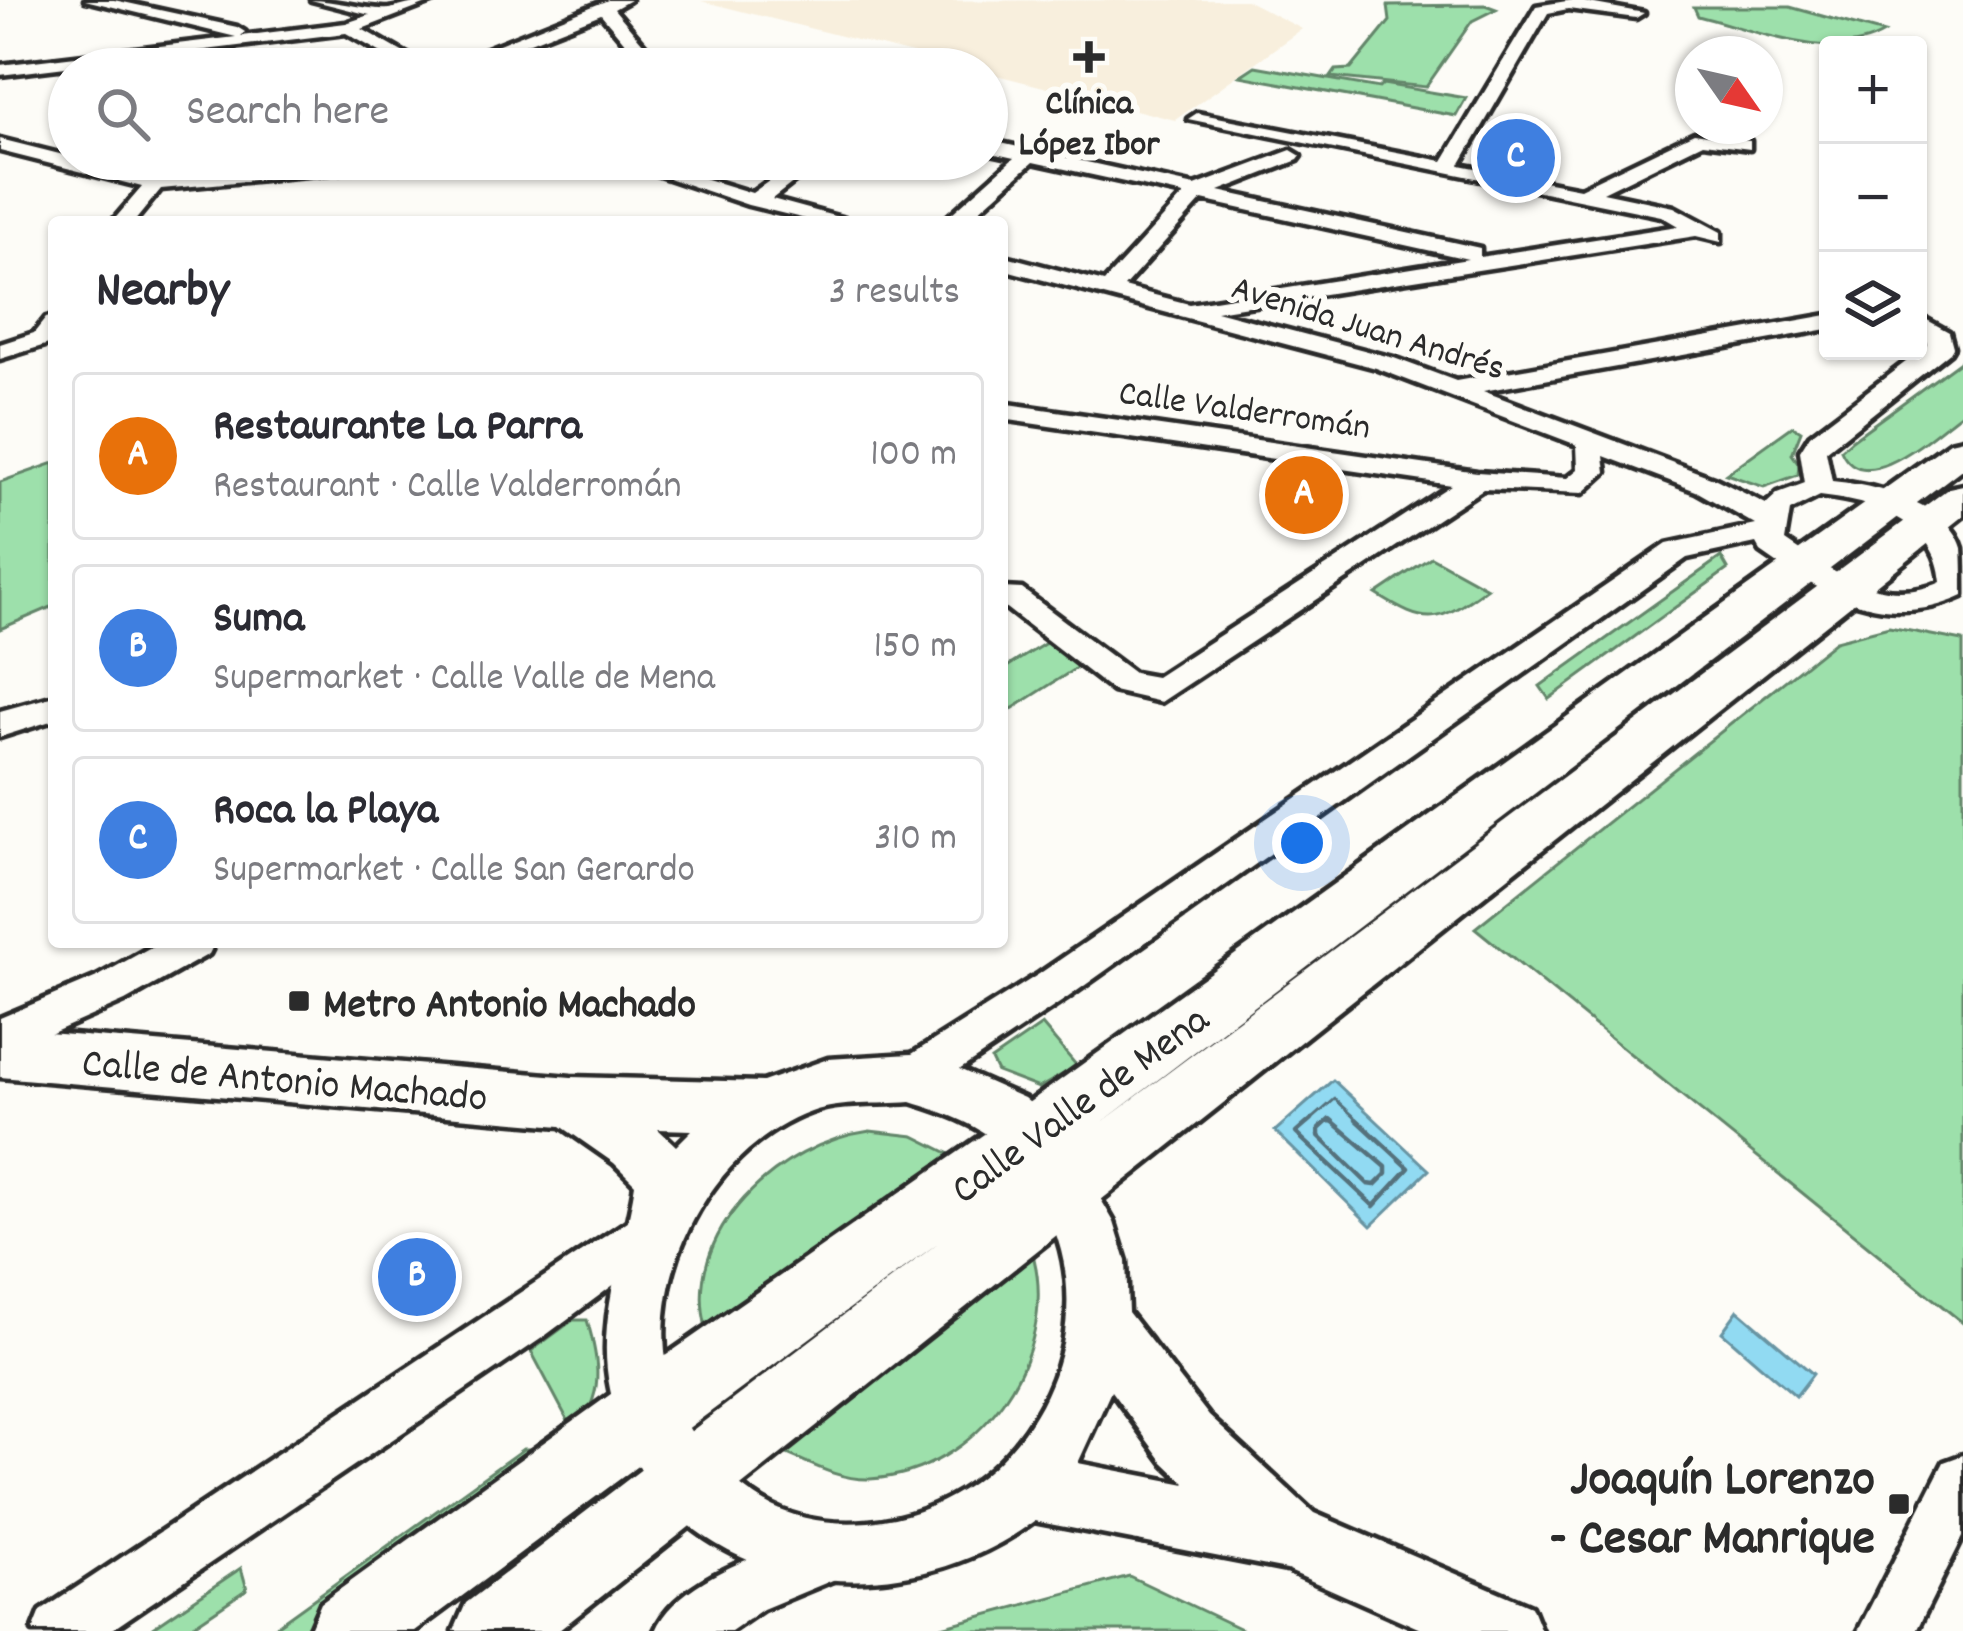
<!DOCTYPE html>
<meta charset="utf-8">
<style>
:root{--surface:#fff;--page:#f7f7f7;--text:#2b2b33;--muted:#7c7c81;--line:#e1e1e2;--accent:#2b2b2b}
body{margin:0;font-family:Dekko,sans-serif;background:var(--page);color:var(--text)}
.controls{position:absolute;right:36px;top:36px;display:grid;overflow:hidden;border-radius:12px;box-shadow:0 3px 9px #0004}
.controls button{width:108px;height:108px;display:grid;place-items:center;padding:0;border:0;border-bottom:3px solid var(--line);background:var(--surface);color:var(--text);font:60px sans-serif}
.compass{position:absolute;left:1675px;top:36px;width:108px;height:108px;border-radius:50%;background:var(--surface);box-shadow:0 3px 9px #0004;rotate:124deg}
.you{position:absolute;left:1302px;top:843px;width:42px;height:42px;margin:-30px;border:9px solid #fff;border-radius:50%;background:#1a73e8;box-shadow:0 0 0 18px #1a73e833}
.badge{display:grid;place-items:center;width:78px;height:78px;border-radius:50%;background:var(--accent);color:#fff;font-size:39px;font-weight:700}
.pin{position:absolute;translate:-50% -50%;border:6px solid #fff;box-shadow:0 3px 12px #0006}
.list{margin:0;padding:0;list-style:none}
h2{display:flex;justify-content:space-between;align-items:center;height:156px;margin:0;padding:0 48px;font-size:51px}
h2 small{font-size:39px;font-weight:400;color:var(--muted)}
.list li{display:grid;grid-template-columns:78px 1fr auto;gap:36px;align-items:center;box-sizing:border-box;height:168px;margin:0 24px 24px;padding:0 24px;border:3px solid var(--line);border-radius:12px}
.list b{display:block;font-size:45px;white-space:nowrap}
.list p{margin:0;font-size:39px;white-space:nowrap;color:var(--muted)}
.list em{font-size:39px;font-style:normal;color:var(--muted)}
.icon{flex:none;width:66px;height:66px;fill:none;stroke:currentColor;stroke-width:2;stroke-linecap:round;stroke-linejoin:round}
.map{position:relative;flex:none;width:1963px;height:1631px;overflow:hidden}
.search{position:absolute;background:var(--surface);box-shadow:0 3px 9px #0004;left:48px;top:48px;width:960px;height:132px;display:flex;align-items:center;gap:30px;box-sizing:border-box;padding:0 42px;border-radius:66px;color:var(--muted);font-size:45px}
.panel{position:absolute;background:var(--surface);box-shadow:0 3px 9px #0004;left:48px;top:216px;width:960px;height:732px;border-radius:12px}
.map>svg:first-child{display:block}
.built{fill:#f8efdd}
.green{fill:#9de0ab;stroke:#64866b;stroke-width:3}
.water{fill:#91daf2;stroke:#6894a2;stroke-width:3}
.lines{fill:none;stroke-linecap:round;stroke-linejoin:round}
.shore-far1{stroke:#54717b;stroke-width:3}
.shore{stroke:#54717b;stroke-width:4.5}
.minor-casing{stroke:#2b2b2b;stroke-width:9}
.tertiary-casing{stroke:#2b2b2b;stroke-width:9}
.secondary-casing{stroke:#2b2b2b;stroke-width:9}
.minor{fill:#fdfcf7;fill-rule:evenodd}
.tertiary{fill:#fdfcf7;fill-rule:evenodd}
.secondary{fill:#fdfcf7;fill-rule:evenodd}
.poi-dot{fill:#2b2b2b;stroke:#fdfcf7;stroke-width:4.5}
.labels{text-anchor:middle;stroke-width:12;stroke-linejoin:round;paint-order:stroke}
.far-poi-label{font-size:36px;font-weight:bold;fill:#2b2b2b;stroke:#fdfcf7}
.far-street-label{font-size:36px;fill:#2b2b2b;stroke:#fdfcf7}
.poi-label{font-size:42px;font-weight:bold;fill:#2b2b2b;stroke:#fdfcf7;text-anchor:start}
.street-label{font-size:42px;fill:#2b2b2b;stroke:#fdfcf7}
.near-poi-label{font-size:51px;font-weight:bold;fill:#2b2b2b;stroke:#fdfcf7;text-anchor:end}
</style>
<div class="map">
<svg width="1963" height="1631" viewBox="0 0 1963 1631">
<rect width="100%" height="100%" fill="#fdfcf7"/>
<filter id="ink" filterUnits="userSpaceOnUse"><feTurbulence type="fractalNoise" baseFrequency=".00833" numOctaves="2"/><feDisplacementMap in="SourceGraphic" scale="24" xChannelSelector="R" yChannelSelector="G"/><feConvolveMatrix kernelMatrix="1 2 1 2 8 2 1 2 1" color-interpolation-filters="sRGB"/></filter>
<g filter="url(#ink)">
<path class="built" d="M 1246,0 L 1302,29 L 1175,120 L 701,1 Z"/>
<g class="green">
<path d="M 1485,5 L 1496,9 L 1472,21 L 1426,87 L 1331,77 L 1336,70 L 1351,69 L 1390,21 L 1388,6 Z"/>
<path d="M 1694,7 L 1790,7 L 1884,33 C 1833,64 1755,30 1698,16 Z"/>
<path d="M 1255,66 L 1379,88 L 1383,84 L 1466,98 L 1456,116 L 1240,76 Z"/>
<path d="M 1963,359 L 1963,412 C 1936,431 1864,502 1841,450 L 1852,440 Z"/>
<path d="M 1793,426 L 1801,431 L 1792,454 L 1799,464 L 1798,475 L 1764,487 L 1726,474 Z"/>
<path d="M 54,463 L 54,606 L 0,629 L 0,482 Z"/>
<path d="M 1431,557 L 1487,588 C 1438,624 1428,627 1376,594 Z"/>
<path d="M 1721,557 L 1728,569 L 1549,699 L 1540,686 Z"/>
<path d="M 1889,627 L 1963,641 L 1963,1323 L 1475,928 L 1835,641 Z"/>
<path d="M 1049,641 L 1081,665 L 1012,709 L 1002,701 L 1002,670 Z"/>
<path d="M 1042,1025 L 1077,1066 L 1039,1088 L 997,1072 L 991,1060 Z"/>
<path d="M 870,1131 L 914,1136 L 950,1154 L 707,1331 C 679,1232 780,1143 870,1131 Z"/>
<path d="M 1033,1254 C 1060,1356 979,1473 870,1479 C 839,1480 811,1464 783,1452 Z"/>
<path d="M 573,1320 L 587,1320 C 599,1360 606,1398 573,1430 L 531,1351 Z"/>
<path d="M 523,1449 L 539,1449 L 544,1456 L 301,1631 L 269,1631 Z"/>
<path d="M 241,1568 L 247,1589 L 185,1631 L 148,1631 Z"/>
<path d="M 1129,1576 L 1245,1631 L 927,1631 Z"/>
</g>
<g class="water">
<path d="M 1333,1080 L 1429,1170 L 1371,1226 L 1275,1131 Z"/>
<path d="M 1738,1310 L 1813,1374 L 1796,1396 L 1722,1332 Z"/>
</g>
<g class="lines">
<g class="shore-far1">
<path d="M 1309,1122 L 1335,1099 L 1360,1122"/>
<path d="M 1327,1122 L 1333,1122"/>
</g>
<g class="shore">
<path d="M 1312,1119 L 1296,1133 L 1374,1206 L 1409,1168 L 1356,1119"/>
<path d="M 1330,1119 L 1386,1167 L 1386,1174 L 1375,1185 L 1368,1184 L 1319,1136 L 1319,1129 Z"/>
</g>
<defs>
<g id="minor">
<path d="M 85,0 L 114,0 L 237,27 L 245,32 L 241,36 L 346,23 L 370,15 L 311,0 C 335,0 369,11 389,9 C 406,6 419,0 437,0 L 362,29 L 432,69 L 410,69 L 346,33 L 0,75 L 0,65 L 236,37 Z"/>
<path d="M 608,0 L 630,0 L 614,9 L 665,69 L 647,69 L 601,14 L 461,69 L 437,69 Z"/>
<path d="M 1573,0 L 1644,13 L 1636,18 L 1568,9 L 1548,13 L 1460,165 L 1580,188 L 1694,133 L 1750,141 L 1750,149 L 1703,143 L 1603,192 L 1674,207 L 1721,232 L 1721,242 L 1696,236 L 1216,311 L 1394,358 L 1456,381 L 1828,315 L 1828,329 L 1483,391 L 1716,479 L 1766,504 L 1778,493 L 1805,483 L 1800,451 L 1810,435 L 1928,345 L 1926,336 L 1918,331 L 1918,315 L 1949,332 L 1953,347 L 1950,352 L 1826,451 L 1832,481 C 1873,485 1949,502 1962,548 C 1963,562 1963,581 1963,596 C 1889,631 1822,595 1761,552 L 1756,543 L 1687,558 L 1067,998 L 926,1092 L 911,1098 L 896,1092 L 890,1078 L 896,1064 L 1039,974 L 1667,544 L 1756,525 L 1696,491 L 1604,456 L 1606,472 L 1583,493 L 1483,489 L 1161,702 L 1113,691 L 1002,605 L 1002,588 L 1022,589 L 1134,673 L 1156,677 L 1451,485 L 1002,419 L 1002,403 L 1477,472 L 1567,478 L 1578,469 L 1577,445 L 1376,368 L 1002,269 L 1002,255 L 1104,282 L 1184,195 L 1033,162 L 966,222 L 942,222 L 1014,158 L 987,152 L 987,140 L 1195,186 L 1291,150 L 1301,156 L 1298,160 L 1219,191 L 1480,248 L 1480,257 L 1678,226 L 1661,216 L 1188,119 L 1197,113 L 1443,161 L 1536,6 ZM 1202,200 L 1468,259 L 1189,304 L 1124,287 ZM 1820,496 C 1873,502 1937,521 1941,582 C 1885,608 1831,572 1785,541 L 1790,511 Z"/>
<path d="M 0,139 L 155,178 L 350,159 L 421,159 L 411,165 L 161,189 L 134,222 L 112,222 L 142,187 L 0,151 Z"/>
<path d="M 612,159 L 642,159 L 752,193 L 800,159 L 823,159 L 772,199 L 856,222 L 818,222 L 748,205 Z"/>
<path d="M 54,316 L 52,343 L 0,359 L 0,344 L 34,333 L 46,318 Z"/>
<path d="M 54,696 L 54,720 L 0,737 L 0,711 Z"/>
<path d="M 160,942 L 215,942 L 209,954 L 125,1001 L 0,1056 L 0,1018 L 97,977 Z"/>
<path d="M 658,1201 L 674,1208 L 681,1224 L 674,1240 L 542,1338 L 110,1631 L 33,1631 L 41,1611 Z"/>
<path d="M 1963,1455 L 1963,1537 L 1916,1631 L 1858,1631 L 1944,1462 Z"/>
<path d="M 821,1531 L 840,1539 L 848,1558 L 840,1577 L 763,1609 L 731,1631 L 655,1631 C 677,1578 770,1551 821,1531 Z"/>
</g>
<path id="tertiary" d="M 0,1029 L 571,1077 L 763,1082 L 828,1059 L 911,1054 L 959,1069 L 1024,1098 L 1059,1127 L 1114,1222 L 1126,1261 L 1128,1312 L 1209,1416 L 1314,1513 L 1531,1606 L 1541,1631 L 1425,1631 L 1287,1570 L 1034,1521 C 887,1631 649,1589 610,1389 C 595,1319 625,1251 635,1184 L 614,1163 L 561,1126 L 0,1077 ZM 911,1102 C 943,1112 975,1123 1001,1145 C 1018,1159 1027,1178 1038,1196 C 1119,1329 1023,1508 869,1522 C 833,1525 794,1520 763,1501 C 726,1478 690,1441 675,1399 C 637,1291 704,1151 811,1112 C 842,1101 879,1105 911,1102 ZM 658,1129 L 692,1130 L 676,1146 ZM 1111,1391 L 1163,1462 L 1186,1484 L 1078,1463 Z"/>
<path id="secondary" d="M 1963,439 L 1963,468 L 1101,1123 L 1949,488 L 1963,485 L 1963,516 L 558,1631 L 454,1631 L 466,1603 L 938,1243 L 415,1631 L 309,1631 L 321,1603 L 622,1386 L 1010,1116 L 1950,442 Z"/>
</defs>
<use href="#minor" class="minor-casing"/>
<use href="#tertiary" class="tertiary-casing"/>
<use href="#secondary" class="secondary-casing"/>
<use href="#minor" class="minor"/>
<use href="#tertiary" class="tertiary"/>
<use href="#secondary" class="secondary"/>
</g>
</g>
<g class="poi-dot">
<path d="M1083 39h12v12h12v12h-12v12h-12v-12h-12v-12h12z"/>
<rect x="287" y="989" width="24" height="24" rx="6"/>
<rect x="1887" y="1492" width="24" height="24" rx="6"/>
</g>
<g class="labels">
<g class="far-poi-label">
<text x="1089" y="113">Clínica<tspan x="1089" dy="41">López Ibor</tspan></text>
</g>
<g class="far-street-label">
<text transform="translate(1369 325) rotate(17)" y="13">Avenida Juan Andrés</text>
<text transform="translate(1245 407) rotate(8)" y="13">Calle Valderromán</text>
</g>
<g class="poi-label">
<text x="323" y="1016">Metro Antonio Machado</text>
</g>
<g class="street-label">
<text transform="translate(285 1077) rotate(5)" y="15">Calle de Antonio Machado</text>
<text transform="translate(1078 1102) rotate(-36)" y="15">Calle Valle de Mena</text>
</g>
<g class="near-poi-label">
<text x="1875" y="1493">Joaquín Lorenzo<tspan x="1875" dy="59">- Cesar Manrique</tspan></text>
</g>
</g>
</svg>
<div class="controls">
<button>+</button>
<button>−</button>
<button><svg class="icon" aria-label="layers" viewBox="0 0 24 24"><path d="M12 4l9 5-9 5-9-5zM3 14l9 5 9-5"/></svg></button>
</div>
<svg class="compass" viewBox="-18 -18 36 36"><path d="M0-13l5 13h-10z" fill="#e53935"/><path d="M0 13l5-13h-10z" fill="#7c7c81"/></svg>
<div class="you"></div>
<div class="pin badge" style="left:1304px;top:495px;background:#e8710a">A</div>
<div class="pin badge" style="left:417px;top:1277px;background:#3f7fe0">B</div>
<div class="pin badge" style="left:1516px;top:158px;background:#3f7fe0">C</div>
<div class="search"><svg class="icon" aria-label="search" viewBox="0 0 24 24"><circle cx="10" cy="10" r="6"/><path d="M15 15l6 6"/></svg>Search here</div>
<section class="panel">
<h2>Nearby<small>3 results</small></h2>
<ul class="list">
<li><span class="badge" style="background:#e8710a">A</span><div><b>Restaurante La Parra</b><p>Restaurant · Calle Valderromán</p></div><em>100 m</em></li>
<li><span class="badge" style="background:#3f7fe0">B</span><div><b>Suma</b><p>Supermarket · Calle Valle de Mena</p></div><em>150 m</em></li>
<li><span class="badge" style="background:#3f7fe0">C</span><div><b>Roca la Playa</b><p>Supermarket · Calle San Gerardo</p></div><em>310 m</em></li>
</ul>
</section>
</div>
